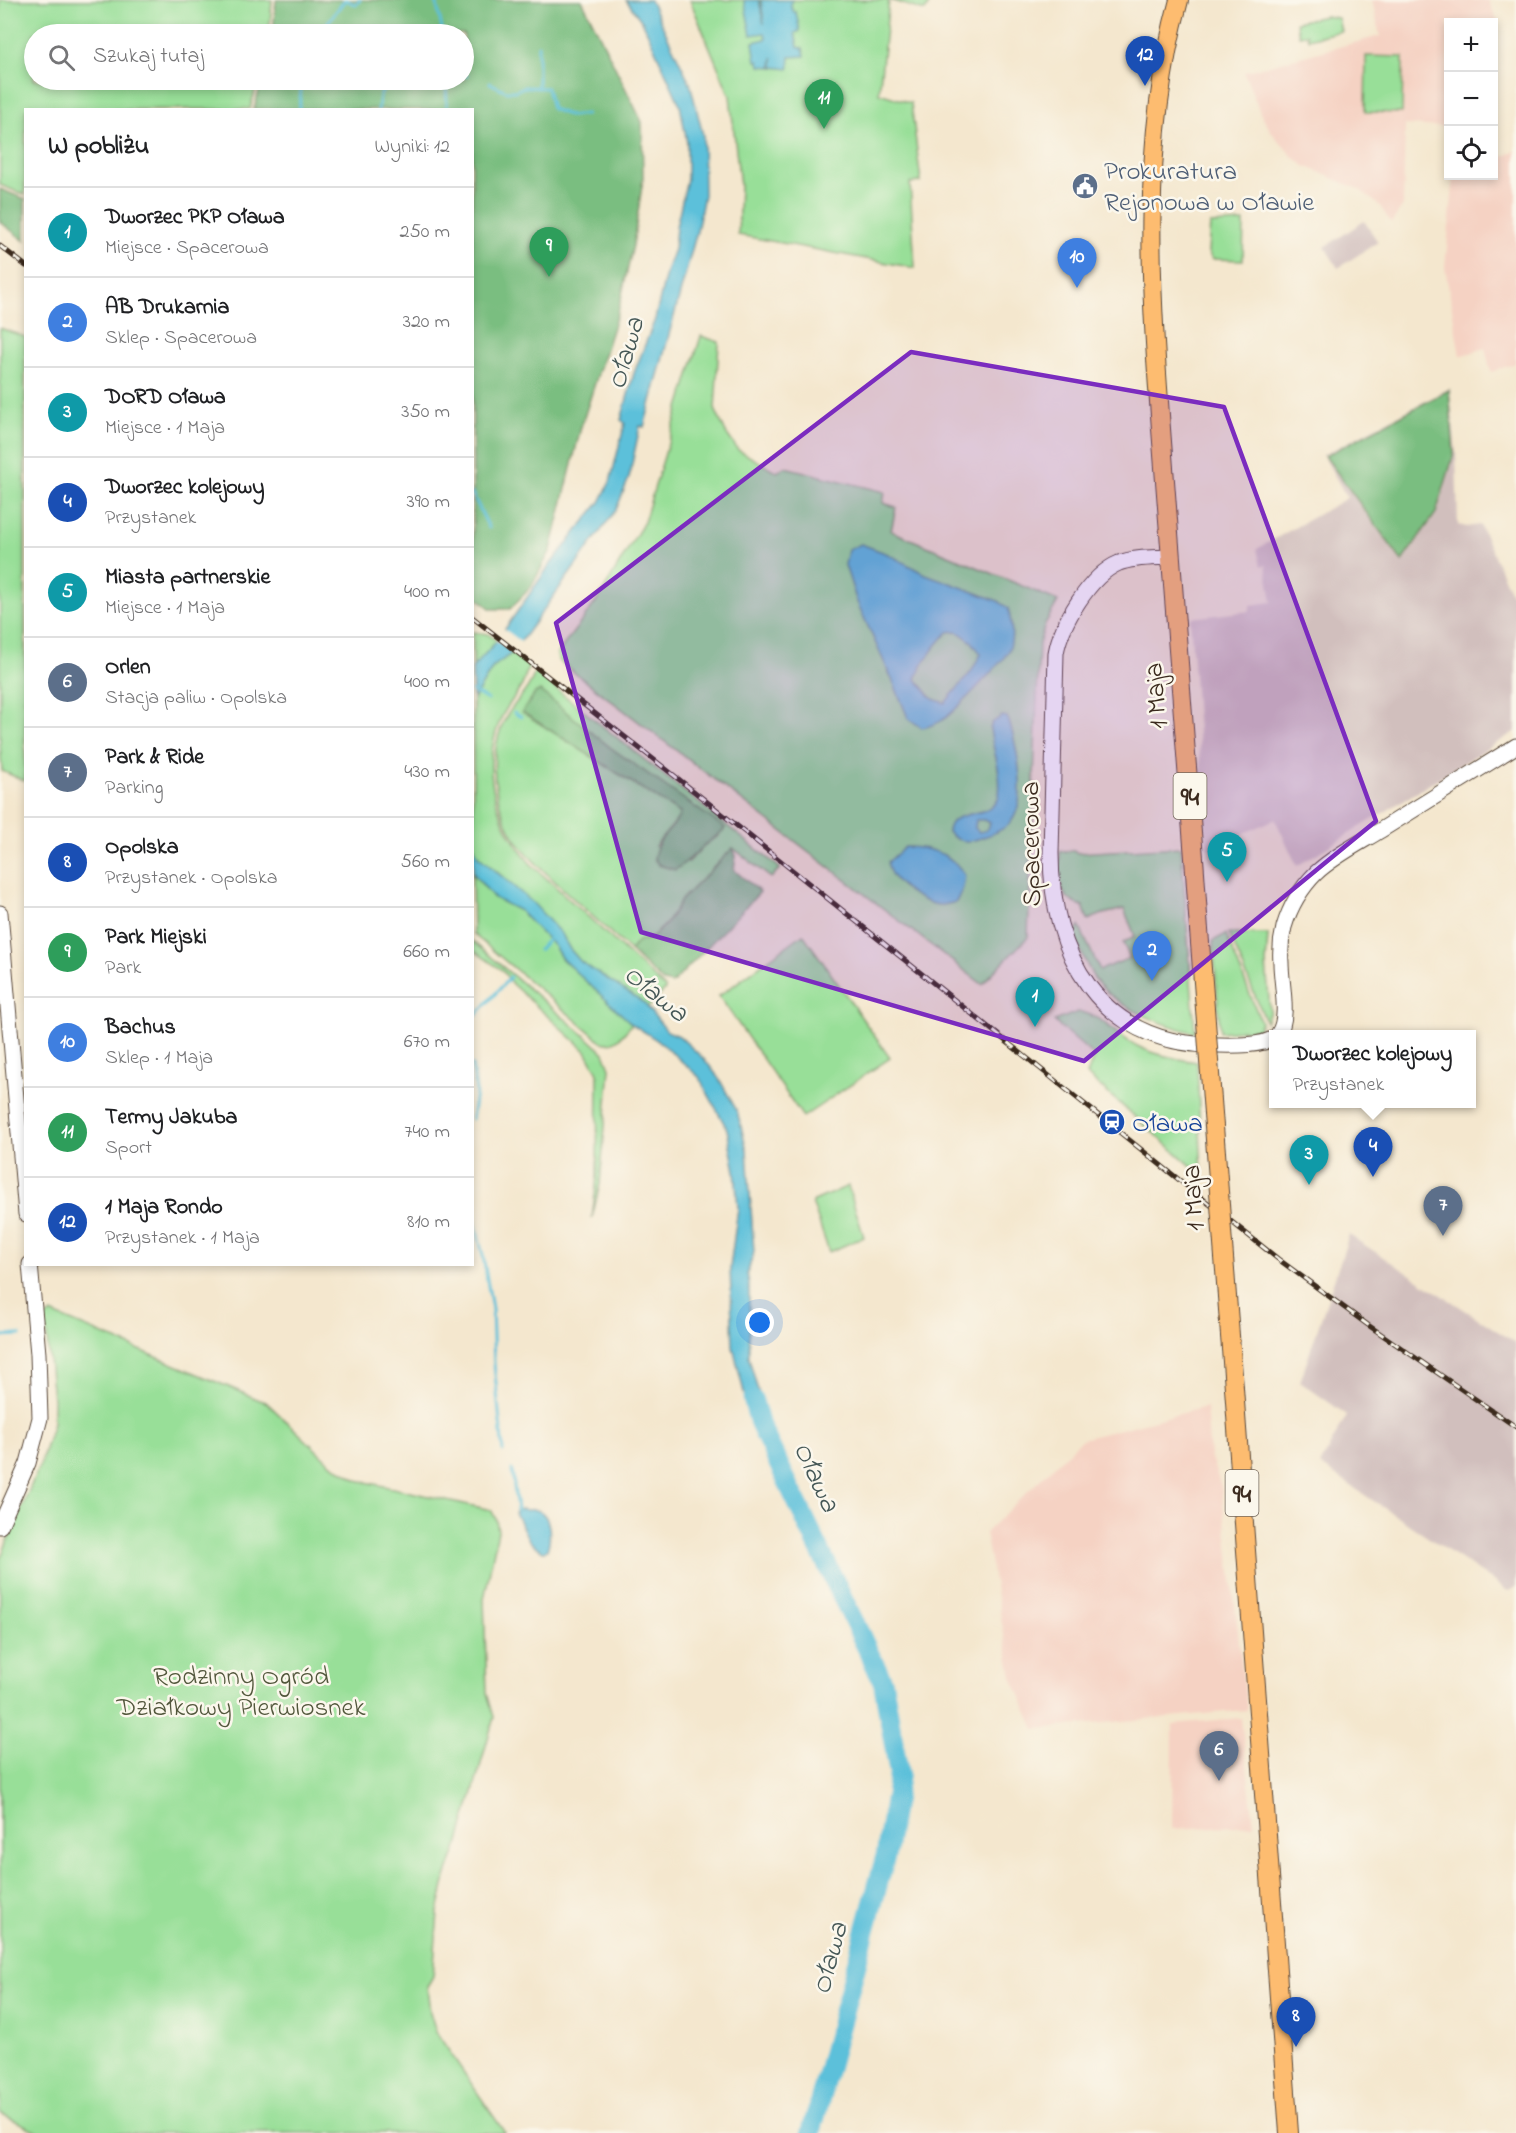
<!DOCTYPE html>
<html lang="pl">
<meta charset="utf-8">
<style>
:root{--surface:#fff;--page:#f6f6f6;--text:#202124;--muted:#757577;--line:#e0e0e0;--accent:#1f6fb2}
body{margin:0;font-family:"Indie Flower",sans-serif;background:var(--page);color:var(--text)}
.controls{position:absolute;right:18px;top:18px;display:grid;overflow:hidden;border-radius:0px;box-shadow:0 3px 9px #0003}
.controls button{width:54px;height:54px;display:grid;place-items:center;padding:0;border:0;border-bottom:2px solid var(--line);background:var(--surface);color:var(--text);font:30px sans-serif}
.you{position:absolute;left:760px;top:1323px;width:21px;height:21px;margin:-15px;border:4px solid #fff;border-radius:50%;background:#1a73e8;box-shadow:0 0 0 9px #1a73e833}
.badge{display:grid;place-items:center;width:39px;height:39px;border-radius:50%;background:var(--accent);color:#fff;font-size:20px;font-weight:700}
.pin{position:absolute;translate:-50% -50px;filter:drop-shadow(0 2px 3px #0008)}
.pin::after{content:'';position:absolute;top:32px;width:21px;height:18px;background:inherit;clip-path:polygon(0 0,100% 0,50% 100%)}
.popup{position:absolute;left:1269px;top:1030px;width:207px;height:78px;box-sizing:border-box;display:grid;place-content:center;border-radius:0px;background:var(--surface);filter:drop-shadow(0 2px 4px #0005);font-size:20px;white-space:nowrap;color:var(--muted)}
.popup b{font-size:22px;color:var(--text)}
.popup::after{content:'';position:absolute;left:50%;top:100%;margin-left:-12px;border:12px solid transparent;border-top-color:var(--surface)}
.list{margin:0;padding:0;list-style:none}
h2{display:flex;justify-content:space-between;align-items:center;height:78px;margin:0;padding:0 24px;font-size:26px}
h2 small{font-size:20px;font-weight:400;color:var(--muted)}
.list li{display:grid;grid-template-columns:39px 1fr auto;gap:18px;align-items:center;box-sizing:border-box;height:90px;padding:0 24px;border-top:2px solid var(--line)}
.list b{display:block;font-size:22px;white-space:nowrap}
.list p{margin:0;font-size:20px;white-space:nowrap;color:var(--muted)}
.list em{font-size:20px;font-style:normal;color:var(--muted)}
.icon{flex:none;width:33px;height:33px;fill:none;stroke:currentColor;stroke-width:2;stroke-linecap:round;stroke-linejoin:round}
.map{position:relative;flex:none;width:1516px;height:2133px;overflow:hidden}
.search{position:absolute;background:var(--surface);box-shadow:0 3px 9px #0003;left:24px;top:24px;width:450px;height:66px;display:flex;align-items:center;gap:15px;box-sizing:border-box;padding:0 21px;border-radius:33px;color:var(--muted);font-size:22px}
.panel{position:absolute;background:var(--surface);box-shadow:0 3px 9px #0003;left:24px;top:108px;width:450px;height:1158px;border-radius:0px}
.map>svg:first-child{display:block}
.built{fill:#f5d2c3}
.industrial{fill:#d1bfbd}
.green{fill:#98df98;stroke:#6a845b;stroke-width:1.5;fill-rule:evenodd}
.forest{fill:#7abe80;stroke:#5a744f;stroke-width:1.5}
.water{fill:#5cc0da;stroke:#4c757c;stroke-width:1.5;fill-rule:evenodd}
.pier{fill:#f4e7ce}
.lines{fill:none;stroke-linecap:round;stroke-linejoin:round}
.stream{stroke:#5cc0da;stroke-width:3}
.river{stroke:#5cc0da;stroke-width:20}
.tertiary-casing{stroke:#574638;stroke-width:17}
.primary-casing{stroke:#574638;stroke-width:20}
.tertiary{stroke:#fff;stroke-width:15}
.primary{stroke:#fdbc70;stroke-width:18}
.rail-casing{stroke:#3b2a1e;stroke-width:5}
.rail{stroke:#fbf7ec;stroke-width:3;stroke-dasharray:9;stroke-linecap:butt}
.primary-bridge-casing{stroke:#574638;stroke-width:20;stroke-linecap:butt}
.primary-bridge{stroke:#fdbc70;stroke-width:18}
.marked{fill:#7b2cbf;fill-opacity:0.2;stroke:#7b2cbf;stroke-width:4.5;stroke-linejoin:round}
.labels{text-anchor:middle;stroke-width:5;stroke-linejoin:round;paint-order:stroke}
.shield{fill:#fbf7ec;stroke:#75685c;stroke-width:1.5}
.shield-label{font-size:26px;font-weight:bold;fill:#3b2a1e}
.service-label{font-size:27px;fill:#4e5e75;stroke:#fbf7ec;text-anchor:start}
.street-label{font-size:27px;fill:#3b2a1e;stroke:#fbf7ec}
.transit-label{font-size:27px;fill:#164399;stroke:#fbf7ec;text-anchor:start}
.park-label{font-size:27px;fill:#52573c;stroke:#fbf7ec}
.water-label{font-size:28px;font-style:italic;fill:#455756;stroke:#fbf7ec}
</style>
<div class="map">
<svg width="1516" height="2133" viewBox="0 0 1516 2133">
<rect width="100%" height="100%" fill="#fbf7ec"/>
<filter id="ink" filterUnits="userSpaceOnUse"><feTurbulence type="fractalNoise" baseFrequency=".0167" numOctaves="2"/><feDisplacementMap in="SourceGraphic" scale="12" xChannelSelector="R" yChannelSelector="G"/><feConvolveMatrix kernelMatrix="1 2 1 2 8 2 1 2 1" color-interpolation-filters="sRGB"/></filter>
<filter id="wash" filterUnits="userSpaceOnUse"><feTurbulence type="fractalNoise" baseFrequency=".008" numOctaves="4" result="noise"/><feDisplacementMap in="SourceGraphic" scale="24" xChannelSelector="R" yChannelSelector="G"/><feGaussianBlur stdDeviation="1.35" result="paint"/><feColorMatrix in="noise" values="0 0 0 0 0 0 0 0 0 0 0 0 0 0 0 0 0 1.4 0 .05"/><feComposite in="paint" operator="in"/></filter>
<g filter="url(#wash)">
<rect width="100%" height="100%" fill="#f4e7ce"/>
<g class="built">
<path d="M 1372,0 L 1488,0 L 1498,22 L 1494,24 L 1494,22 L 1448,22 L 1448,127 L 1405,125 L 1403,206 L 1391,223 L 1380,206 L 1360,190 L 1305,166 L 1293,157 L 1272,133 L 1261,115 L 1244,72 L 1380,36 Z"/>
<path d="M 1516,151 L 1516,363 L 1491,372 L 1485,348 L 1460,356 L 1445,267 L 1454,176 L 1494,176 L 1494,160 Z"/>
<path d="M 1206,1407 L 1210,1455 L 1221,1486 L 1247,1710 L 1035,1729 L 1012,1677 L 985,1533 L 1082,1439 Z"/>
<path d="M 1241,1718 L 1254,1825 L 1172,1829 L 1173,1724 Z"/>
</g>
<g class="industrial">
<path d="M 1364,221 L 1378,242 L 1338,268 L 1325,247 Z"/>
<path d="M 1450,388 L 1456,454 L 1458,525 L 1467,527 L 1480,525 L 1516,604 L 1516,731 L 1297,866 L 1275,819 L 1210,849 L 1206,847 L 1190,618 L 1250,611 L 1250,605 L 1272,602 L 1266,565 L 1261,566 L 1257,549 L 1347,498 L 1323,455 Z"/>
<path d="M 1349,1235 L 1516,1343 L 1516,1587 L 1508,1591 L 1320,1465 L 1347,1415 L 1300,1382 Z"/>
</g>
<g class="green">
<path d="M 0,0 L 272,0 L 269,34 L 34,34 L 34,80 L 258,80 L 250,109 L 26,110 L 25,195 L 0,185 Z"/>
<path d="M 690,0 L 889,0 L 879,93 L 911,103 L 921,182 L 910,183 L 915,268 L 738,235 L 740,186 L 730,96 Z"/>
<path d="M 890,0 L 931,0 L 925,11 Z"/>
<path d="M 1325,16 L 1338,18 L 1341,31 L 1308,39 L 1307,34 L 1299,35 L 1296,22 Z"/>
<path d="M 1366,56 L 1403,57 L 1402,113 L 1365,112 Z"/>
<path d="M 1244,222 L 1243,260 L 1212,259 L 1208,252 L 1210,224 Z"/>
<path d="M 0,328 L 25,337 L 25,781 L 2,771 L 0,743 Z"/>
<path d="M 701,336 L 719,342 L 715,409 L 726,433 L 738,450 L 777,472 L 785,467 L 885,492 L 883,503 L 896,507 L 891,531 L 1058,601 L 1045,624 L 1039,644 L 1028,937 L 982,984 L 558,660 L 557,654 L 599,598 L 644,522 Z"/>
<path d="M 473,632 L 488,634 L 497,641 L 473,668 Z"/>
<path d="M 512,653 L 529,666 C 525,673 525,681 521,687 C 514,699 504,709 499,723 C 480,773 497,825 531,864 L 665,988 L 665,990 L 648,1007 L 581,962 L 569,948 L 563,936 L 502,876 L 478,856 L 473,845 L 473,700 L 493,667 Z"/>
<path d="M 535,672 L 780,868 L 771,878 L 733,848 L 682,899 L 666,924 L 650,939 L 638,941 L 630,951 C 609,931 587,911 566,892 C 551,877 534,863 521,847 C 497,816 488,771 499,734 C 506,707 528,695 535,672 ZM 540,691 L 611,748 L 677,795 L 719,836 L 708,842 L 688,862 L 655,846 L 678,819 L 680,813 L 523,713 Z"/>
<path d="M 1181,847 L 1195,1033 C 1162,1025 1118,1008 1096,981 C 1090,973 1087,964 1083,956 C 1078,945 1071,937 1079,926 L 1100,970 L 1130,958 L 1123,943 L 1135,936 L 1124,909 L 1103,914 L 1088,920 L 1083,906 C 1055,899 1059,874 1060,851 L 1073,851 L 1078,853 Z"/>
<path d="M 472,873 L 494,898 L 520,911 L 554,946 L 562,959 L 632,1024 C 623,1034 616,1047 602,1042 L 473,934 Z"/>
<path d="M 1229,933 L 1268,934 L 1266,964 L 1270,1011 L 1266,1022 Z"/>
<path d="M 803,934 L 890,1058 L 803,1117 L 719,996 Z"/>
<path d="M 1226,934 L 1261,1022 L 1258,1029 L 1220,1032 L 1213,941 Z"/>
<path d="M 472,941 L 589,1039 L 604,1053 L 610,1068 L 600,1184 L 592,1218 L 597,1176 L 598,1073 L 586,1051 L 512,984 L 503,971 L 473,950 Z"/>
<path d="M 1078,1012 C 1098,1013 1112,1031 1130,1042 C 1149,1054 1175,1059 1197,1062 L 1202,1175 L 1087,1075 L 1094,1056 L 1054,1021 Z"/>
<path d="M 848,1186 L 864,1237 L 829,1252 L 812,1202 Z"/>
<path d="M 51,1313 L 267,1403 L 330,1463 L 357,1480 L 491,1510 L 496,1519 L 498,1531 L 484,1599 L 487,1693 L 494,1717 L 459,1842 L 446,1877 L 438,1912 L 433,1976 L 427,1987 L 430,2012 L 436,2032 L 505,2133 L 40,2133 L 0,2113 L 0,1559 L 41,1462 L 53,1423 L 53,1399 L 45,1318 Z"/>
</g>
<g class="forest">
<path d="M 276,0 L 582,0 L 642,122 L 643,179 L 633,245 L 619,308 L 581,427 L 551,550 L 531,587 L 510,609 L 491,609 L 473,594 L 472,110 L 254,109 L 262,80 L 464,80 L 464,34 L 273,34 Z"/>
<path d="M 0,189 L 25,199 L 25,241 L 0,222 Z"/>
<path d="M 1449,390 L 1454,454 L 1436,513 L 1402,561 L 1325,456 Z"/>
<path d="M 540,691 L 611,748 L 725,828 C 719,836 713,838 706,844 C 695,854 687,862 675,870 L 659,865 L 654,859 C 657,834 674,832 680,813 L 522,712 L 536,692 Z"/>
<path d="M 733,848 L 736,856 L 734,870 L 760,892 L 672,984 L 663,982 L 630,951 L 638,941 L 650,939 L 666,924 L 682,899 Z"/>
</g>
<g class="water">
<path d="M 626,0 L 650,0 L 690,83 L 703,135 L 704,195 L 697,231 L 644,427 L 640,426 L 629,478 L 616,510 L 524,637 L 512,653 L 493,667 L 473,700 L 472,668 L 496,642 L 549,566 L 600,502 L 610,482 L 625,423 L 621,420 L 634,373 L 655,319 L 667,269 L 674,249 L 676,227 L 687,179 L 687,143 L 680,105 L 643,23 Z"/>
<path d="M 744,0 L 759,0 L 764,24 L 761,0 L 792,0 C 789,7 792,8 794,12 L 796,12 L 800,31 L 795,33 L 798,47 L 803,48 L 805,56 L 790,57 L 789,69 L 773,67 L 773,57 L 772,67 L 760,66 L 759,61 L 756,61 L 753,42 L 766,39 L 765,33 L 751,35 Z"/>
<path d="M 861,544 L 888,554 L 923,573 L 998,601 L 1008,608 C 1011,620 1014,638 1009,650 C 1005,660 955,711 944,719 C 938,724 930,726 922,728 L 908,718 L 895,686 L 857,602 L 845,565 L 848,550 ZM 957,631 L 972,642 L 981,654 L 971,672 L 945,703 L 933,699 L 916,679 C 922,662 935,646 948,632 Z"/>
<path d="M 1002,716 L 1007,717 L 1009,721 C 1017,746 1030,805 1008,825 C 1000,832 987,836 978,839 C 967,843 955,841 948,832 C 950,805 996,822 999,794 C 1002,772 993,751 990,729 L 992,723 ZM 976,820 L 985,820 L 990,823 C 989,830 985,831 979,832 L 975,828 Z"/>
<path d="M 473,845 L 478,856 L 533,903 L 563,936 L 569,948 L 581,962 L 644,1003 L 667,1031 L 679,1036 L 705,1060 L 718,1077 L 737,1111 L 747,1150 L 754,1252 L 747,1274 L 749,1283 L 749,1358 L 767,1423 L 753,1430 L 733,1347 L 730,1268 L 738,1208 L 735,1171 L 727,1129 L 699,1077 L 660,1042 L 632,1024 L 562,959 L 554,946 L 520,911 L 494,898 L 473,873 Z"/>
<path d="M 905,847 C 929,847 953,854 965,876 L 963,888 L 956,902 C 951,903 946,905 941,905 C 923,905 887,881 888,862 Z"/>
<path d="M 522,1509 C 527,1511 532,1509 537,1510 C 552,1515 551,1538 547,1550 L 543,1551 L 530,1542 L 515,1513 L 517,1510 Z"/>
</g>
<path class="pier" d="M 503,628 L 523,643 L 514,654 L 495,639 Z"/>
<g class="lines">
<g class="stream">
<path d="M 346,0 L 356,5 L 360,0"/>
<path d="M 436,0 L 443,34"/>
<path d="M 319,34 L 345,0"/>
<path d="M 464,75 L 467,76"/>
<path d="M 446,80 L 447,110"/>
<path d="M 490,83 L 506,91 L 515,91 L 524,87 L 547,88 L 552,109 L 571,116 L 586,114"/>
<path d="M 538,88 L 538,45"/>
<path d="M 299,110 L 302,80"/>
<path d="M 378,110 L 380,96 L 388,80"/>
<path d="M 472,493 L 489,528"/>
<path d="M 472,691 L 488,700"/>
<path d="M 514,713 L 521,717"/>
<path d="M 539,950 L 550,937"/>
<path d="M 472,1020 L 510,977"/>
<path d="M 472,1065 L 476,1092 L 472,1119"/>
<path d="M 472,1210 L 483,1256 L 492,1309 L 494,1364 L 503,1451"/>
<path d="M 0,1336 L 20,1335"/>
<path d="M 512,1470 L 517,1510"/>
</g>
<path class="river" d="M 753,1400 L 760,1425 L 883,1682 L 899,1774 L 886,1854 L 811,2133"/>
</g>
</g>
<g filter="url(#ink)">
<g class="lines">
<defs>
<g id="tertiary">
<path d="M 1170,557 C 1153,558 1135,557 1119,563 C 1090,575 1061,624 1056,653 L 1051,853 C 1051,954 1099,1043 1211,1045 C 1228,1045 1260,1047 1274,1038"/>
<path d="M 0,913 L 26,1214"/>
<path d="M 1278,1034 C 1290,1018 1281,983 1281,963 C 1280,951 1281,939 1284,927 C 1290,907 1301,888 1316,873 C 1334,856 1360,843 1381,830 C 1426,802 1471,774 1516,746"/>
<path d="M 0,1526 L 28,1463 L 40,1418 L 38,1354 L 30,1264"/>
</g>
<g id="primary">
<path d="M 1179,0 C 1136,157 1153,321 1165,481 C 1176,630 1189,780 1199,930"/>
<path d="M 1234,1388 L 1289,2133"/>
</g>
</defs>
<use href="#tertiary" class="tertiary-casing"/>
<use href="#primary" class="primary-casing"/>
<use href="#tertiary" class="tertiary"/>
<use href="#primary" class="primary"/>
<defs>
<g id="rail">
<path d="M 0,246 L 26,266"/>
<path d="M 472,617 L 676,777 L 1278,1259 L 1368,1325 L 1516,1427"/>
</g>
</defs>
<use href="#rail" class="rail-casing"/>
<use href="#rail" class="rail"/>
<defs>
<path id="primary-bridge" d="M 1199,930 L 1234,1388"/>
</defs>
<use href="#primary-bridge" class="primary-bridge-casing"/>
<use href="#primary-bridge" class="primary-bridge"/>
</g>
</g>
<path class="marked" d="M 911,352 L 1224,407 L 1376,821 L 1084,1061 L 641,932 L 556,623 Z"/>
<defs>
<symbol id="civic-disc" viewBox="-11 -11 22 22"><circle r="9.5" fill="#5c6f8a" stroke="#fbf7ec"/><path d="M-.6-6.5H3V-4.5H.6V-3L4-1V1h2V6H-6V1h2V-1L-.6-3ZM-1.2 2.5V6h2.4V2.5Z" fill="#fff"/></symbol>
<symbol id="station-disc" viewBox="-11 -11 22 22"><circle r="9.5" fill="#1a4fb4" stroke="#fbf7ec"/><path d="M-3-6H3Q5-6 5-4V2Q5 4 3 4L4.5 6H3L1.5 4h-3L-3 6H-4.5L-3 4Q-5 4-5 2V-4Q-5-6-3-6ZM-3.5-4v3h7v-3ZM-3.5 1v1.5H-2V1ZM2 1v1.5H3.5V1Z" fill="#fff"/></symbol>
</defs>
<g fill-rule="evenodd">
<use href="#civic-disc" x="1070" y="171" width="30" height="30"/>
<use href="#station-disc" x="1097" y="1107" width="30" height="30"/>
</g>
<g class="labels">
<g class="shield">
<rect x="1173.5" y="773" width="33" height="46" rx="4.5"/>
<rect x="1225.5" y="1470" width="33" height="46" rx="4.5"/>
</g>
<g class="shield-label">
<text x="1190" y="805">94</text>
<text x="1242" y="1502">94</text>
</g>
<g class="service-label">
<text x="1104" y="179">Prokuratura<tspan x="1104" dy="31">Rejonowa w Oławie</tspan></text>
</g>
<g class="street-label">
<text transform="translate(1155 696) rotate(-95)" y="9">1 Maja</text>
<text transform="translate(1030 844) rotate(-91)" y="9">Spacerowa</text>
<text transform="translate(1192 1198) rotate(-94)" y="9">1 Maja</text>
</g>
<g class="transit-label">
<text x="1132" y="1131">Oława</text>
</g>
<g class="park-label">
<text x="241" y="1684">Rodzinny Ogród<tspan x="241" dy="31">Działkowy Pierwiosnek</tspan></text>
</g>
<g class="water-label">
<text transform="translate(624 353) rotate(-74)" y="10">Oława</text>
<text transform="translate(657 992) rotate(39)" y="10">Oława</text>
<text transform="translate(818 1476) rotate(65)" y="10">Oława</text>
<text transform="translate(828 1958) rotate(-75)" y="10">Oława</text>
</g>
</g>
</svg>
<div class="controls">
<button>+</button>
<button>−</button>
<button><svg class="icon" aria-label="locate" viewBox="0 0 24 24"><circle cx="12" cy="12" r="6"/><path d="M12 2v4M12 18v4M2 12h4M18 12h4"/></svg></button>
</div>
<div class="you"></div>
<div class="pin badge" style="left:1035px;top:1027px;background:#0f9aa8">1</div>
<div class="pin badge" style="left:1152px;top:981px;background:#3f7fe0">2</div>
<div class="pin badge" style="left:1309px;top:1185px;background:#0f9aa8">3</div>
<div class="pin badge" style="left:1373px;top:1177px;background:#1a4fb4">4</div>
<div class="popup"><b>Dworzec kolejowy</b>Przystanek</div>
<div class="pin badge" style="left:1227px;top:882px;background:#0f9aa8">5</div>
<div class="pin badge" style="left:1219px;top:1781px;background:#5c6f8a">6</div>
<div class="pin badge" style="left:1443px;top:1236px;background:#5c6f8a">7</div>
<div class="pin badge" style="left:1296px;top:2047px;background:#1a4fb4">8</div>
<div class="pin badge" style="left:549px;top:277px;background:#2e9e5b">9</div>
<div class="pin badge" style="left:1077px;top:288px;background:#3f7fe0">10</div>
<div class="pin badge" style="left:824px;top:129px;background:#2e9e5b">11</div>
<div class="pin badge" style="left:1145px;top:86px;background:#1a4fb4">12</div>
<div class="search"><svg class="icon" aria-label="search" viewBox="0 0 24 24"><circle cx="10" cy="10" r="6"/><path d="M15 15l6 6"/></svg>Szukaj tutaj</div>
<section class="panel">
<h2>W pobliżu<small>Wyniki: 12</small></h2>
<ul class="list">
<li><span class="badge" style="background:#0f9aa8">1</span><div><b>Dworzec PKP Oława</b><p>Miejsce · Spacerowa</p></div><em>250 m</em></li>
<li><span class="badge" style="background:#3f7fe0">2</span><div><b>AB Drukarnia</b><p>Sklep · Spacerowa</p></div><em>320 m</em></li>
<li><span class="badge" style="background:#0f9aa8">3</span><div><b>DORD Oława</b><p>Miejsce · 1 Maja</p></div><em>350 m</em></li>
<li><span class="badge" style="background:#1a4fb4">4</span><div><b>Dworzec kolejowy</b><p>Przystanek</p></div><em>390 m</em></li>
<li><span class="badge" style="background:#0f9aa8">5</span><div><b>Miasta partnerskie</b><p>Miejsce · 1 Maja</p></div><em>400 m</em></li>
<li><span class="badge" style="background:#5c6f8a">6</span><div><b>Orlen</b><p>Stacja paliw · Opolska</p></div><em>400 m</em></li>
<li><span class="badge" style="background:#5c6f8a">7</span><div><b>Park &amp; Ride</b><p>Parking</p></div><em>430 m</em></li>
<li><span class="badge" style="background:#1a4fb4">8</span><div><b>Opolska</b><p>Przystanek · Opolska</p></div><em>560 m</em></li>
<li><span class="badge" style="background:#2e9e5b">9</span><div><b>Park Miejski</b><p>Park</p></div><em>660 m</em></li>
<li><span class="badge" style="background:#3f7fe0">10</span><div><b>Bachus</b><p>Sklep · 1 Maja</p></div><em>670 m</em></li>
<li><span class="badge" style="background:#2e9e5b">11</span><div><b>Termy Jakuba</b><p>Sport</p></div><em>740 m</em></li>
<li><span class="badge" style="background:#1a4fb4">12</span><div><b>1 Maja Rondo</b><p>Przystanek · 1 Maja</p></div><em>810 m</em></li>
</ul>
</section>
</div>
